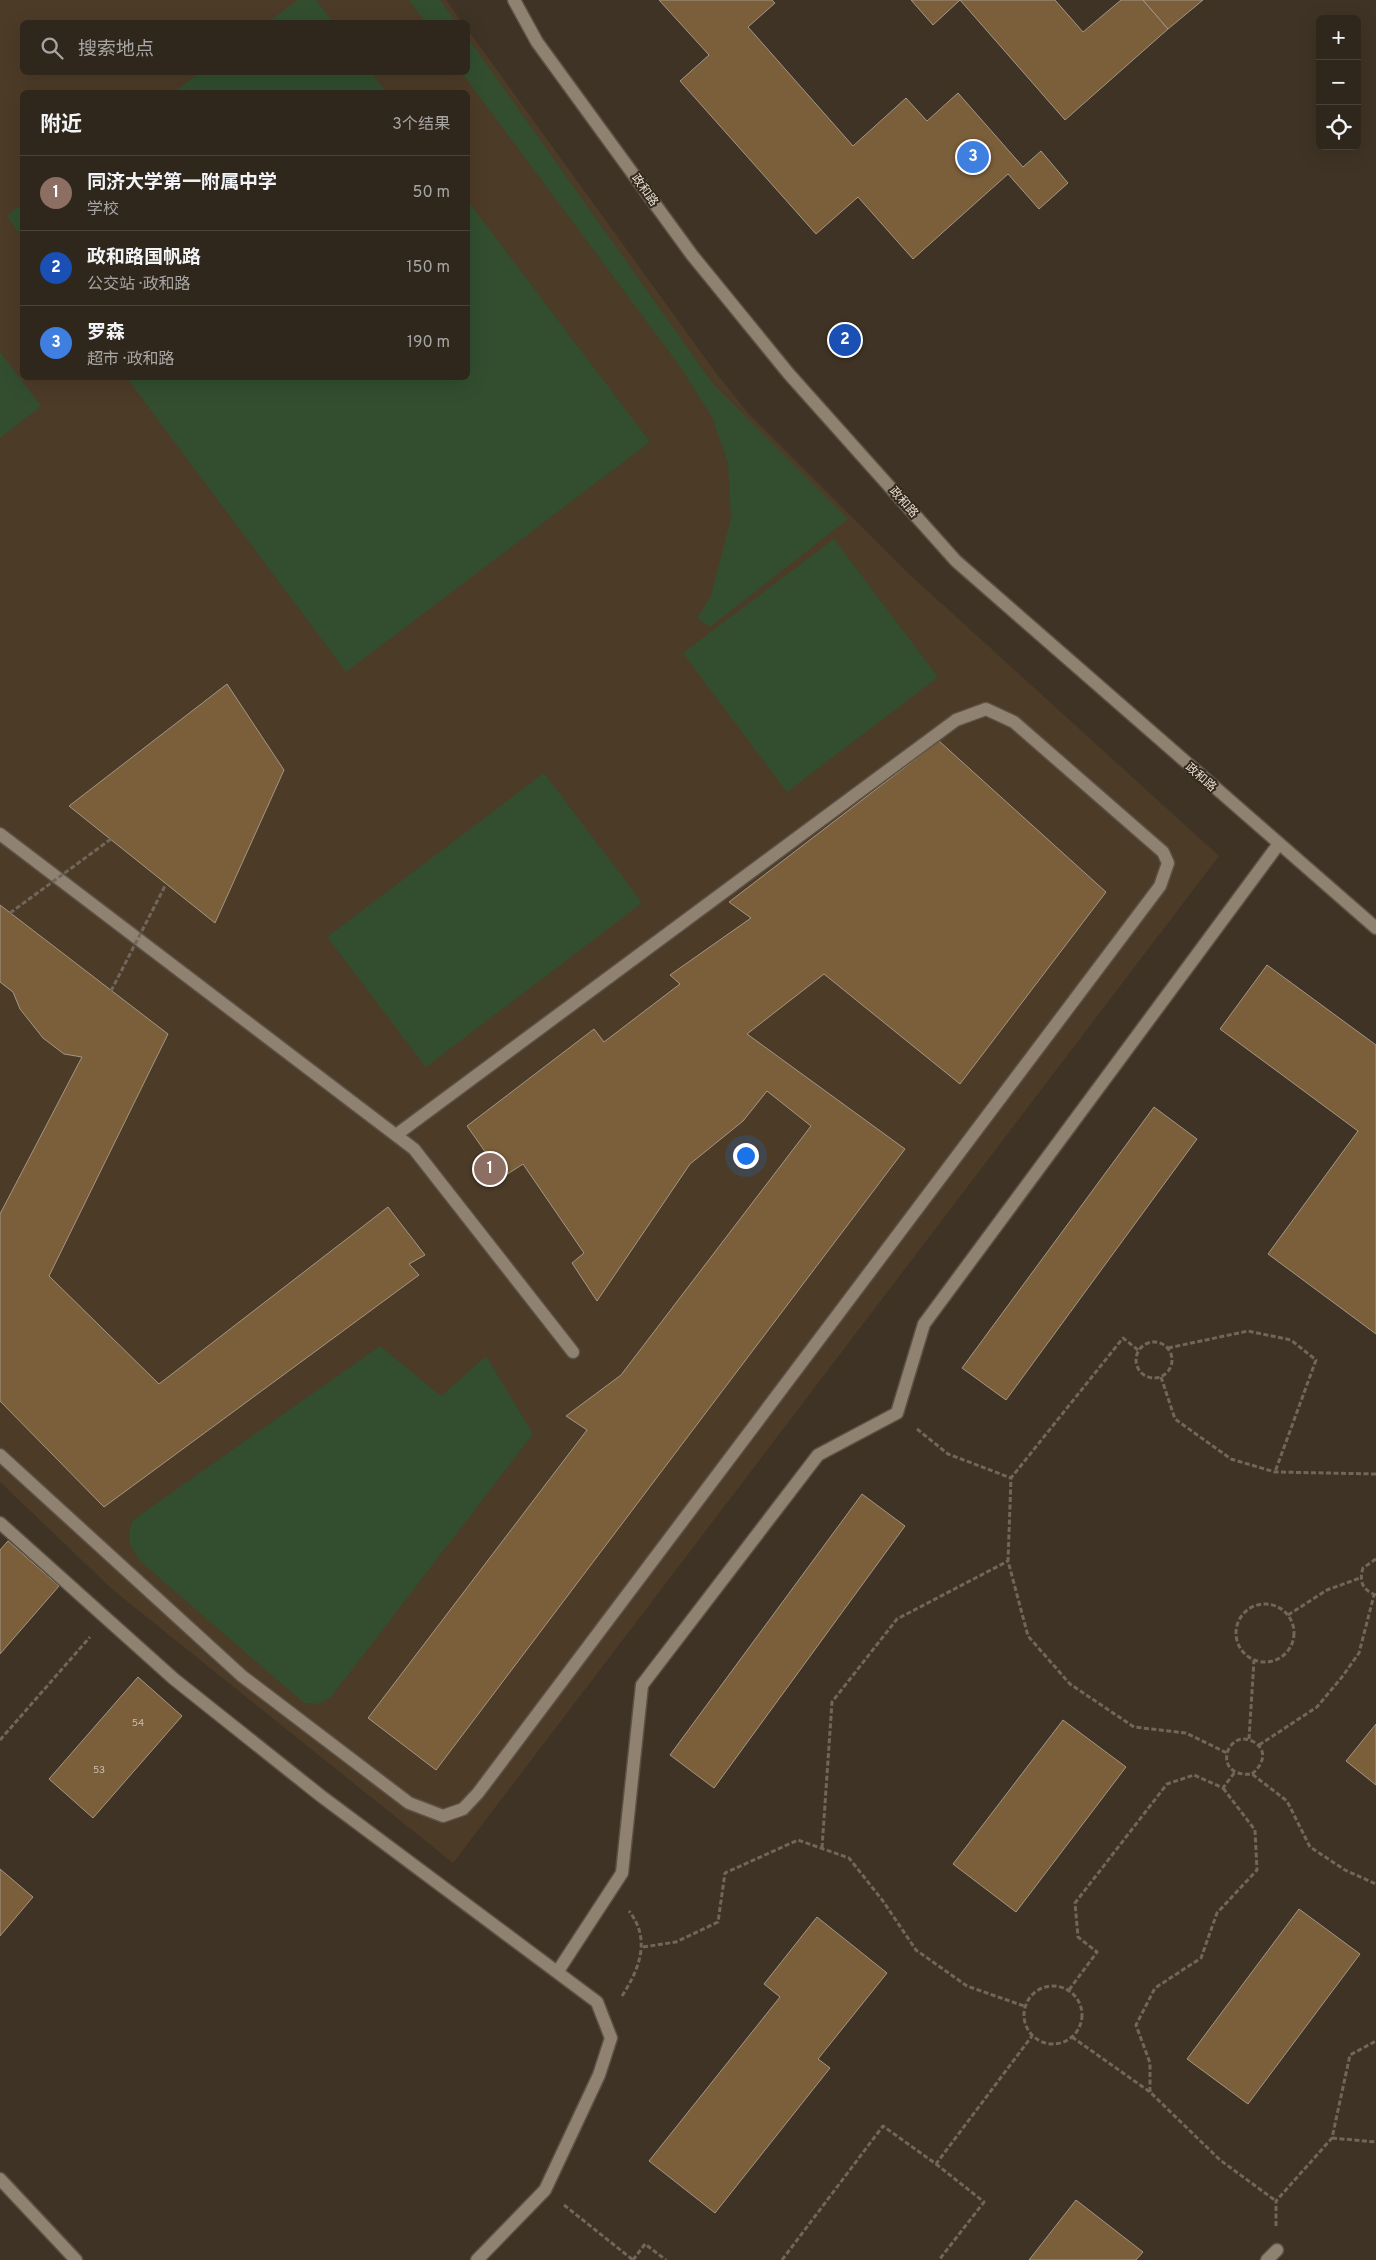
<!DOCTYPE html>
<html lang="zh">
<meta charset="utf-8">
<style>
:root{--surface:#2f261c;--page:#372e25;--text:#f1f3f6;--muted:#a7a5a3;--line:#4a433b;--accent:#aeaefa}
body{margin:0;font-family:Overpass,"Noto Sans SC",sans-serif;background:var(--page);color:var(--text)}
.controls{position:absolute;right:15px;top:15px;display:grid;overflow:hidden;border-radius:8px;box-shadow:0 5px 20px #0002}
.controls button{width:45px;height:45px;display:grid;place-items:center;padding:0;border:0;border-bottom:1px solid var(--line);background:var(--surface);color:var(--text);font:25px sans-serif}
.you{position:absolute;left:745px;top:1155px;width:18px;height:18px;margin:-12px;border:4px solid #fff;border-radius:50%;background:#1a73e8;box-shadow:0 0 0 8px #1a73e833}
.badge{display:grid;place-items:center;width:32px;height:32px;border-radius:50%;background:var(--accent);color:#fff;font-size:16px;font-weight:700}
.pin{position:absolute;translate:-50% -50%;border:2px solid #fff;box-shadow:0 1px 5px #0006}
.list{margin:0;padding:0;list-style:none}
h2{display:flex;justify-content:space-between;align-items:center;height:65px;margin:0;padding:0 20px;font-size:21px}
h2 small{font-size:16px;font-weight:400;color:var(--muted)}
.list li{display:grid;grid-template-columns:32px 1fr auto;gap:15px;align-items:center;box-sizing:border-box;height:75px;padding:0 20px;border-top:1px solid var(--line)}
.list b{display:block;font-size:19px;white-space:nowrap}
.list p{margin:0;font-size:16px;white-space:nowrap;color:var(--muted)}
.list em{font-size:16px;font-style:normal;color:var(--muted)}
.icon{flex:none;width:28px;height:28px;fill:none;stroke:currentColor;stroke-width:2;stroke-linecap:round;stroke-linejoin:round}
.map{position:relative;flex:none;width:1376px;height:2260px;overflow:hidden}
.search{position:absolute;background:var(--surface);box-shadow:0 5px 20px #0002;left:20px;top:20px;width:450px;height:55px;display:flex;align-items:center;gap:12px;box-sizing:border-box;padding:0 18px;border-radius:8px;color:var(--muted);font-size:19px}
.panel{position:absolute;background:var(--surface);box-shadow:0 5px 20px #0002;left:20px;top:90px;width:450px;height:290px;border-radius:8px}
.map>svg:first-child{display:block}
.built{fill:#4c3b27;fill-rule:evenodd}
.green{fill:#324e2f}
.building{fill:#7b5f3b;stroke:#a49685}
.lines{fill:none;stroke-linecap:round;stroke-linejoin:round}
.lane-casing{stroke:#5b5145;stroke-width:15}
.street-casing{stroke:#5b5145;stroke-width:15}
.path{stroke:#71665a;stroke-width:3;stroke-dasharray:5 2.5;stroke-linecap:butt}
.lane{stroke:#908271;stroke-width:12}
.street{stroke:#908271;stroke-width:12}
.path-bridge{stroke:#71665a;stroke-width:3;stroke-dasharray:5 2.5;stroke-linecap:butt}
.labels{text-anchor:middle;stroke-width:4;stroke-linejoin:round;paint-order:stroke}
.number-label{font-size:10px;fill:#cabeae}
.street-label{font-size:12px;fill:#e5ddd4;stroke:#34291b}
</style>
<div class="map">
<svg width="1376" height="2260" viewBox="0 0 1376 2260">
<rect width="100%" height="100%" fill="#3f3325"/>
<path class="built" d="M 0,0 L 446,0 L 462,22 L 22,22 L 22,72 L 468,72 L 468,30 L 716,373 L 748,413 L 908,573 L 1219,856 L 453,1863 L 113,1590 L 0,1482 ZM 22,92 L 468,92 L 468,378 L 22,378 Z"/>
<g class="green">
<path d="M 298,0 L 316,0 L 333,22 L 268,22 Z"/>
<path d="M 409,0 L 440,0 L 456,22 L 425,22 Z"/>
<path d="M 468,38 L 713,384 L 848,519 L 710,627 L 697,618 L 711,596 L 731,518 L 728,463 L 712,417 L 679,365 L 462,73 L 468,72 Z"/>
<path d="M 200,73 L 371,73 L 386,92 L 173,92 Z"/>
<path d="M 468,201 L 650,442 L 346,672 L 127,378 L 468,378 Z"/>
<path d="M 22,204 L 22,237 L 7,216 Z"/>
<path d="M 0,352 L 41,406 L 0,438 Z"/>
<path d="M 834,539 L 938,677 L 787,792 L 683,653 Z"/>
<path d="M 544,773 L 642,903 L 426,1067 L 327,937 Z"/>
<path d="M 380,1346 L 441,1396 L 486,1356 L 533,1434 L 331,1697 L 319,1704 L 304,1703 L 140,1561 C 129,1544 125,1540 133,1520 Z"/>
</g>
<g class="building">
<path d="M 659,0 L 772,0 L 775,3 L 748,27 L 853,146 L 906,98 L 927,121 L 958,93 L 1023,167 L 1041,151 L 1068,183 L 1039,209 L 1008,174 L 913,259 L 858,197 L 816,234 L 680,81 L 709,55 Z"/>
<path d="M 911,0 L 1055,0 L 1083,32 L 1121,0 L 1143,0 L 1168,29 L 1065,120 L 960,0 L 933,25 Z"/>
<path d="M 1143,0 L 1203,0 L 1168,29 Z"/>
<path d="M 227,684 L 284,770 L 215,923 L 69,806 Z"/>
<path d="M 939,741 L 1106,892 L 960,1084 L 824,974 L 747,1034 L 905,1149 L 436,1770 L 368,1718 L 587,1430 L 566,1416 L 621,1375 L 811,1126 L 767,1091 L 743,1121 L 690,1164 L 597,1301 L 572,1263 L 584,1253 L 523,1164 L 503,1177 L 467,1126 L 594,1029 L 604,1042 L 680,984 L 670,975 L 751,918 L 729,902 Z"/>
<path d="M 0,905 L 168,1034 L 49,1276 L 159,1384 L 388,1207 L 425,1255 L 409,1264 L 419,1275 L 104,1507 L 0,1401 L 0,1214 L 82,1057 L 64,1054 L 43,1038 L 20,1009 L 13,992 L 0,982 Z"/>
<path d="M 1267,965 L 1376,1045 L 1376,1334 L 1268,1254 L 1358,1131 L 1220,1029 Z"/>
<path d="M 1154,1107 L 1197,1139 L 1006,1400 L 962,1368 Z"/>
<path d="M 862,1494 L 905,1526 L 714,1788 L 670,1755 Z"/>
<path d="M 8,1541 L 59,1586 L 0,1654 L 0,1550 Z"/>
<path d="M 138,1677 L 182,1716 L 93,1818 L 49,1779 Z"/>
<path d="M 1063,1720 L 1126,1767 L 1016,1912 L 953,1864 Z"/>
<path d="M 1376,1724 L 1376,1785 L 1346,1761 Z"/>
<path d="M 0,1869 L 33,1897 L 0,1936 Z"/>
<path d="M 1299,1909 L 1360,1954 L 1248,2104 L 1187,2059 Z"/>
<path d="M 817,1917 L 887,1973 L 818,2059 L 830,2068 L 715,2213 L 649,2161 L 780,1997 L 764,1984 Z"/>
<path d="M 1076,2200 L 1143,2252 L 1136,2260 L 1029,2260 Z"/>
</g>
<g class="lines">
<defs>
<g id="lane">
<path d="M 0,834 L 414,1149 L 573,1352"/>
<path d="M 0,1455 L 242,1676 L 409,1803 L 443,1816 L 463,1809 L 478,1793 L 1160,886 L 1168,863 L 1163,852 L 1014,722 L 986,709 L 956,720 L 396,1135"/>
<path d="M 0,1523 L 174,1679 L 321,1796 L 597,2002 L 611,2038 L 599,2075 L 545,2190 L 477,2260"/>
<path d="M 558,1971 L 622,1873 L 642,1685 L 818,1455 L 897,1413 L 924,1324 L 1278,845"/>
<path d="M 0,2179 L 76,2260"/>
<path d="M 1267,2260 L 1277,2250"/>
</g>
<path id="street" d="M 514,0 L 537,42 L 692,255 L 789,374 L 956,561 L 1376,928"/>
</defs>
<use href="#lane" class="lane-casing"/>
<use href="#street" class="street-casing"/>
<g class="path">
<circle cx="1154" cy="1360" r="18"/>
<path d="M 1168,1348 L 1248,1331 L 1291,1340 L 1316,1360 L 1275,1472"/>
<path d="M 1138,1350 L 1123,1338 L 1011,1478 L 1008,1561 L 1028,1636 L 1070,1684 L 1134,1727 L 1186,1733 L 1227,1753"/>
<path d="M 1161,1377 L 1175,1419 L 1231,1459 L 1275,1472 L 1376,1474"/>
<path d="M 917,1429 L 948,1454 L 1011,1478"/>
<path d="M 1376,1595 C 1362,1590 1359,1581 1363,1568 L 1376,1559"/>
<circle cx="1265" cy="1633" r="29"/>
<path d="M 1288,1615 L 1327,1590 L 1360,1578"/>
<path d="M 1249,1739 L 1254,1660"/>
<path d="M 0,1740 L 90,1637"/>
<path d="M 1259,1745 L 1317,1707 L 1342,1677 L 1359,1653 L 1374,1595"/>
<path d="M 1252,1774 C 1262,1766 1269,1751 1254,1742 C 1227,1726 1210,1778 1252,1774 L 1287,1801 L 1310,1847 L 1345,1870 L 1376,1884"/>
<path d="M 822,1848 L 832,1702 L 897,1619 L 1008,1561"/>
<path d="M 643,1947 L 676,1942 L 718,1922 L 725,1873 L 798,1840 L 849,1858 L 883,1901 L 916,1950 L 967,1986 L 1024,2006"/>
<circle cx="1053" cy="2015" r="29"/>
<path d="M 1069,1990 L 1097,1952 L 1078,1937 L 1075,1903 L 1167,1784 L 1194,1775 L 1223,1788 L 1235,1772"/>
<path d="M 622,1996 C 640,1968 651,1939 629,1911"/>
<path d="M 1072,2037 L 1150,2092 L 1220,2160 L 1276,2201"/>
<path d="M 1150,2092 L 1150,2063 L 1136,2025 L 1155,1988 L 1201,1958 L 1217,1913 L 1257,1870 L 1255,1830 L 1223,1788"/>
<path d="M 1332,2138 L 1376,2142"/>
<path d="M 936,2164 L 984,2202 L 939,2260"/>
<path d="M 564,2205 L 633,2260"/>
<path d="M 1276,2226 L 1276,2201 L 1332,2138 L 1350,2055 L 1376,2041"/>
<path d="M 633,2260 L 645,2244 L 666,2260"/>
<path d="M 782,2260 L 883,2126 L 936,2164 L 1032,2036"/>
</g>
<use href="#lane" class="lane"/>
<use href="#street" class="street"/>
<g class="path-bridge">
<path d="M 10,913 L 111,839"/>
<path d="M 111,991 L 166,884"/>
</g>
</g>
<g class="labels">
<g class="number-label">
<text x="138" y="1726">54</text>
<text x="99" y="1773">53</text>
</g>
<g class="street-label">
<text transform="translate(645 190) rotate(54)" y="4">政和路</text>
<text transform="translate(904 502) rotate(48)" y="4">政和路</text>
<text transform="translate(1201 777) rotate(41)" y="4">政和路</text>
</g>
</g>
</svg>
<div class="controls">
<button>+</button>
<button>−</button>
<button><svg class="icon" aria-label="locate" viewBox="0 0 24 24"><circle cx="12" cy="12" r="6"/><path d="M12 2v4M12 18v4M2 12h4M18 12h4"/></svg></button>
</div>
<div class="you"></div>
<div class="pin badge" style="left:490px;top:1169px;background:#8d6e63">1</div>
<div class="pin badge" style="left:845px;top:340px;background:#1a4fb4">2</div>
<div class="pin badge" style="left:973px;top:157px;background:#3f7fe0">3</div>
<div class="search"><svg class="icon" aria-label="search" viewBox="0 0 24 24"><circle cx="10" cy="10" r="6"/><path d="M15 15l6 6"/></svg>搜索地点</div>
<section class="panel">
<h2>附近<small>3个结果</small></h2>
<ul class="list">
<li><span class="badge" style="background:#8d6e63">1</span><div><b>同济大学第一附属中学</b><p>学校</p></div><em>50 m</em></li>
<li><span class="badge" style="background:#1a4fb4">2</span><div><b>政和路国帆路</b><p>公交站 · 政和路</p></div><em>150 m</em></li>
<li><span class="badge" style="background:#3f7fe0">3</span><div><b>罗森</b><p>超市 · 政和路</p></div><em>190 m</em></li>
</ul>
</section>
</div>
